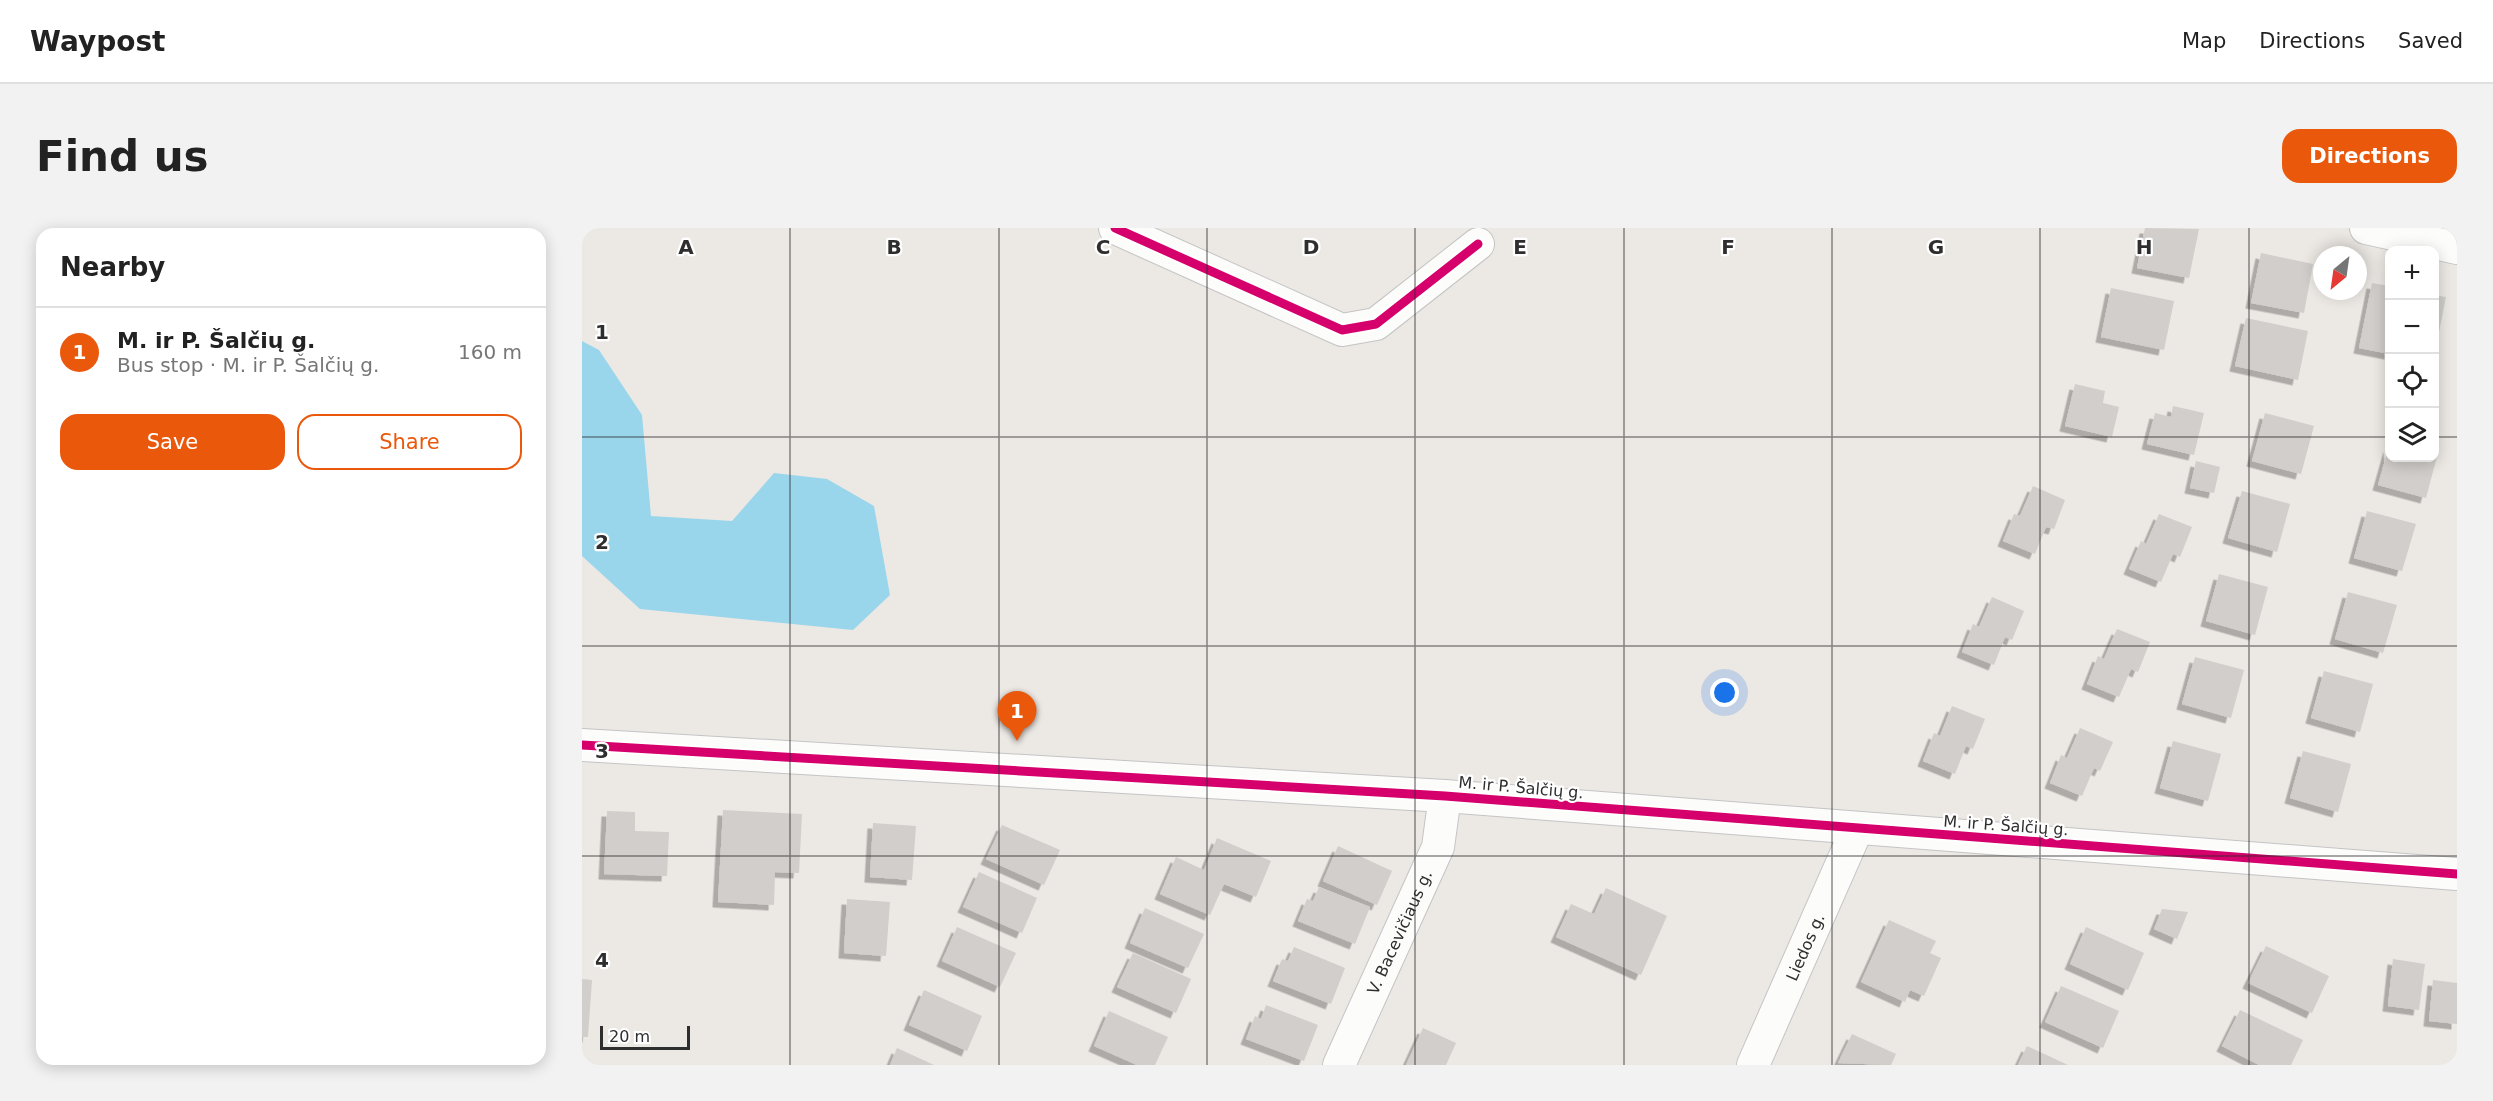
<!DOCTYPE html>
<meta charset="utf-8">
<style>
:root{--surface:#fff;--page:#f2f2f2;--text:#222;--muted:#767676;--line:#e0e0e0;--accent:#ea580c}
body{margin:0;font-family:"DejaVu Sans",sans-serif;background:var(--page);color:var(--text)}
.controls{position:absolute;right:18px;top:18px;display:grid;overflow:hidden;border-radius:12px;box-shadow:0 3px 15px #0003}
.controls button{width:54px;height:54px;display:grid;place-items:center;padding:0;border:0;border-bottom:2px solid var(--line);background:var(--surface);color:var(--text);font:30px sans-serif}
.compass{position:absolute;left:1731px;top:18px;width:54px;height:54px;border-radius:50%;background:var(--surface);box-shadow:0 3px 15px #0003;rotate:209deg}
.scale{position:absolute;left:18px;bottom:15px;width:90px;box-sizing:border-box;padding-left:6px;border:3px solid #2e2e2e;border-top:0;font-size:16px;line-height:21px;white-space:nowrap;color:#2e2e2e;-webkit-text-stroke:4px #fff;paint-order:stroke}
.you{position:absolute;left:1143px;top:465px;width:21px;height:21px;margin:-15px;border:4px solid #fff;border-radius:50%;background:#1a73e8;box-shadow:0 0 0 9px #1a73e833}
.badge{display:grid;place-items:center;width:39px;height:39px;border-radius:50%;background:var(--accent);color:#fff;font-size:20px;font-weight:700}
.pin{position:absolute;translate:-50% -50px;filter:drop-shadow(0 2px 3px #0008)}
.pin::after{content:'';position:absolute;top:32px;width:21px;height:18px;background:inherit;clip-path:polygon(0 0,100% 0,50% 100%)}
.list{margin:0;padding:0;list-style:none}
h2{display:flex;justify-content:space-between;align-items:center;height:78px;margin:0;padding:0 24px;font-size:26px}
h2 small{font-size:20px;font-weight:400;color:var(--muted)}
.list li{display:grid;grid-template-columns:39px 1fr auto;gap:18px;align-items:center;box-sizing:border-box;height:90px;padding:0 24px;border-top:2px solid var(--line)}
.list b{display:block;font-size:22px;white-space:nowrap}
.list p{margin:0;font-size:20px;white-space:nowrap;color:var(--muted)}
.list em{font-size:20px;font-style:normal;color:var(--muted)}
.actions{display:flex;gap:12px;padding:18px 24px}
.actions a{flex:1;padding:14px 0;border:2px solid var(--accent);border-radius:18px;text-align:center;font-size:21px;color:var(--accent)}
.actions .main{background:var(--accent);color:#fff}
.icon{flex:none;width:33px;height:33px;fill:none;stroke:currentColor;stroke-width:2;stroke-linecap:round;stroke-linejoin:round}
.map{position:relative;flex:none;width:1875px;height:837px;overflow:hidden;border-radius:18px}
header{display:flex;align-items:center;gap:36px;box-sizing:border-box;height:84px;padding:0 30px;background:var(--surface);border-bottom:2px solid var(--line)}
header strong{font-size:28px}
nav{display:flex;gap:33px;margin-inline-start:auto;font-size:21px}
.intro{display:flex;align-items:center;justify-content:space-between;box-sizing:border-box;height:144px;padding:0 36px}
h1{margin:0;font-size:42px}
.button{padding:15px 27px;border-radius:18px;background:var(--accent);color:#fff;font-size:21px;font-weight:700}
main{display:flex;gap:36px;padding:0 36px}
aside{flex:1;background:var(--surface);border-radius:18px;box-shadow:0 3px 15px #0003}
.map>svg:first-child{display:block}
.water{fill:#99d6ec}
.building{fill:#d1cecb;filter:url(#shadow)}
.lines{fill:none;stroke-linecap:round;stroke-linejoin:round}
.street-casing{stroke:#c5c4c5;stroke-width:34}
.street{stroke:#fcfcfb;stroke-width:32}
.cycleway-casing{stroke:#fff;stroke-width:13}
.cycleway{stroke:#d6006c;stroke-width:9}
.grid{fill:none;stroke:#2e2e2e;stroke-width:1.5;stroke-opacity:0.55}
.labels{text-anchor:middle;stroke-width:4.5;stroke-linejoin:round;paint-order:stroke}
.street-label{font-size:16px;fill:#2e2e2e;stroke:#fff}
.grid-label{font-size:20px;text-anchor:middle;font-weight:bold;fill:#2e2e2e;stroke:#fff;stroke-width:4.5;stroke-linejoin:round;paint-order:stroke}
</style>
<header>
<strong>Waypost</strong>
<nav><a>Map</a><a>Directions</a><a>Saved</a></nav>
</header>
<div class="intro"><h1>Find us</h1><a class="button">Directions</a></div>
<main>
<aside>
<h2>Nearby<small></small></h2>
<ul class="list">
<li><span class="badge">1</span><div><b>M. ir P. Šalčių g.</b><p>Bus stop · M. ir P. Šalčių g.</p></div><em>160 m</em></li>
</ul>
<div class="actions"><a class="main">Save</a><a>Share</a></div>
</aside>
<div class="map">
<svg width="1875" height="837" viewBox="0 0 1875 837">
<defs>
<filter id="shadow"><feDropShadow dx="-5.5" dy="5.5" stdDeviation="0" flood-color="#0004"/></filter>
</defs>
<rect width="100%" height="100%" fill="#ece8e4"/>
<path class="water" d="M 0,113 L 17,122 L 60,187 L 69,288 L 150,293 L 192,245 L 245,251 L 292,278 L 308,367 L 271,402 L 58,381 L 0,328 Z"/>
<g class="building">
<path d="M 1563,0 L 1617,1 L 1607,50 L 1555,40 Z"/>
<path d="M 1679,25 L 1731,36 L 1722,85 L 1669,75 Z"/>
<path d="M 1790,55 L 1808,58 L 1808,126 L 1777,120 Z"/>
<path d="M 1529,60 L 1592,73 L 1582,122 L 1519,109 Z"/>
<path d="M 1852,67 L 1864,69 L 1854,119 L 1852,118 Z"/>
<path d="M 1664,90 L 1726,103 L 1716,152 L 1653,138 Z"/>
<path d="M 1493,156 L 1523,163 L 1521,175 L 1537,179 L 1530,209 L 1483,198 Z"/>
<path d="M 1591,178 L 1622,185 L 1612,227 L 1565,216 L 1573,185 L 1589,189 Z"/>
<path d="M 1683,185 L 1732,198 L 1719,246 L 1670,233 Z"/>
<path d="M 1807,218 L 1808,230 L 1852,230 L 1852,219 L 1857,221 L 1844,270 L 1796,257 Z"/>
<path d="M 1614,233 L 1638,239 L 1632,265 L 1608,260 Z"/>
<path d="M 1451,258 L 1483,272 L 1472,301 L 1464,299 L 1453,326 L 1421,313 L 1432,286 L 1438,288 Z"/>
<path d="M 1660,263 L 1708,276 L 1695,324 L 1646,310 Z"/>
<path d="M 1785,283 L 1834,296 L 1820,343 L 1772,330 Z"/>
<path d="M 1577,286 L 1610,299 L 1598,329 L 1591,326 L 1579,354 L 1547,341 L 1559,313 L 1564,316 Z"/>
<path d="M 1637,346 L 1686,359 L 1673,407 L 1624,393 Z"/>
<path d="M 1766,364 L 1815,377 L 1801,425 L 1753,411 Z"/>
<path d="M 1410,369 L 1442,383 L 1430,412 L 1423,409 L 1412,437 L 1380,424 L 1391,396 L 1397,399 Z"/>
<path d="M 1535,401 L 1568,414 L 1556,444 L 1549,441 L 1537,469 L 1505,456 L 1516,428 L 1522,431 Z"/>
<path d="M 1613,429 L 1662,442 L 1649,490 L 1600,476 Z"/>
<path d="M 1742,443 L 1791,456 L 1778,504 L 1729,490 Z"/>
<path d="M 1370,478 L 1403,491 L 1391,521 L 1384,518 L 1373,546 L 1341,533 L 1352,505 L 1358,508 Z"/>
<path d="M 1498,500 L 1531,514 L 1518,543 L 1512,540 L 1500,568 L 1468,555 L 1479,527 L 1485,530 Z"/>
<path d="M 1591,513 L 1639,526 L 1626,573 L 1578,560 Z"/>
<path d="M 1721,523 L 1769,536 L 1756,584 L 1708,570 Z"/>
<path d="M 141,582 L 220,586 L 217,645 L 193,644 L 192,677 L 136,674 Z"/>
<path d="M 25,583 L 53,584 L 53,603 L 87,604 L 85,648 L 22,646 Z"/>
<path d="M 291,595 L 334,598 L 330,652 L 288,649 Z"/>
<path d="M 420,597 L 478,622 L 462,657 L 404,631 Z"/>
<path d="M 635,610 L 689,633 L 674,669 L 642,656 L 628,687 L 578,666 L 594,629 L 622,642 Z"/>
<path d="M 756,618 L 810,643 L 795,677 L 741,653 Z"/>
<path d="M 397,644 L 455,670 L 440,705 L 381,679 Z"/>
<path d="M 737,659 L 788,679 L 773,716 L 716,693 L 725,671 L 731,673 Z"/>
<path d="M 1024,660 L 1085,688 L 1059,747 L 974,709 L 989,676 L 1012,686 Z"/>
<path d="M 265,671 L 308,674 L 304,728 L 262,725 Z"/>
<path d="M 563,680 L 622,706 L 606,740 L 548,715 Z"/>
<path d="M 1580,681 L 1606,684 L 1595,711 L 1572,701 Z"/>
<path d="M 1307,692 L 1354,713 L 1348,725 L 1359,730 L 1342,768 L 1328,762 L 1323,774 L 1279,754 Z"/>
<path d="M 375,699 L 434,725 L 418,759 L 360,733 Z"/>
<path d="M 1504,699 L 1562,725 L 1546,762 L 1488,736 Z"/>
<path d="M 1684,718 L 1747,748 L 1730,785 L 1666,755 Z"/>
<path d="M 712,719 L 763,740 L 749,776 L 691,753 L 700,731 L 706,733 Z"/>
<path d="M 551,725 L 609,751 L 594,785 L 535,759 Z"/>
<path d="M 1811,731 L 1843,736 L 1837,782 L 1806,778 Z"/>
<path d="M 0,751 L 10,752 L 6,809 L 0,809 Z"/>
<path d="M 1851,752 L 1875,755 L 1875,796 L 1847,793 Z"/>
<path d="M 1479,758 L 1537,783 L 1521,820 L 1463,794 Z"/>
<path d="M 342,762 L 400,788 L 385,823 L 327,797 Z"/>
<path d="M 684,777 L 736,797 L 722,833 L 664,811 L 673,788 L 679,791 Z"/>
<path d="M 1658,782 L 1721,812 L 1709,837 L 1677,837 L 1640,818 Z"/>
<path d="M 527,783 L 586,809 L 573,837 L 555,837 L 512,818 Z"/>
<path d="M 841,800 L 874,815 L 864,837 L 824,837 Z"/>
<path d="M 1270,806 L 1314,826 L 1309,837 L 1256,835 Z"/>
<path d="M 1445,818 L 1486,837 L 1436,837 Z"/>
<path d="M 315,820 L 352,837 L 308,837 Z"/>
</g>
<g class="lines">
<defs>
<g id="street">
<path d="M 533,0 L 760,102 L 794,96 L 896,16"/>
<path d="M 1784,0 L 1875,20"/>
<path d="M 0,517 L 863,568 L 1875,646"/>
<path id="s1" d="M 757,837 L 856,619 L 863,568"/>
<path id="s2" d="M 1171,837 L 1275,601"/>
</g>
</defs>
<use href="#street" class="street-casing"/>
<use href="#street" class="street"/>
<defs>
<g id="cycleway">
<path d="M 533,0 L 760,102 L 794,96 L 896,16"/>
<path d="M 0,517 L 863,568 L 1875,646"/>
</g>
</defs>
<use href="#cycleway" class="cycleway-casing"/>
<use href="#cycleway" class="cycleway"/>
</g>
<path class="grid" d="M 208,0 L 208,837M 417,0 L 417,837M 625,0 L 625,837M 833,0 L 833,837M 1042,0 L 1042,837M 1250,0 L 1250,837M 1458,0 L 1458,837M 1667,0 L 1667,837M 0,209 L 1808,209M 1852,209 L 1875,209M 0,418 L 1875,418M 0,628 L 1875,628"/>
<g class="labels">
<g class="street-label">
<text transform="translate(939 559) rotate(5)" y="6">M. ir P. Šalčių g.</text>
<text transform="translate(1424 597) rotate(4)" y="6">M. ir P. Šalčių g.</text>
<text dy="6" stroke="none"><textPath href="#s1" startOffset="146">V. Bacevičiaus g.</textPath></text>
<text dy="6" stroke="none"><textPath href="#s2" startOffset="129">Liedos g.</textPath></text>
</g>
</g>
<g class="grid-label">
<text x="104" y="26">A</text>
<text x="312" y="26">B</text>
<text x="521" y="26">C</text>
<text x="729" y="26">D</text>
<text x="938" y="26">E</text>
<text x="1146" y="26">F</text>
<text x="1354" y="26">G</text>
<text x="1562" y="26">H</text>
<text x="20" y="111">1</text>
<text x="20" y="321">2</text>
<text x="20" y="530">3</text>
<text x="20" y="739">4</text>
</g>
</svg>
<div class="controls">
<button>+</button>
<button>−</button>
<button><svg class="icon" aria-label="locate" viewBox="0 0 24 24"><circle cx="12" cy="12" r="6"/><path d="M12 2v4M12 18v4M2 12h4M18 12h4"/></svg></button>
<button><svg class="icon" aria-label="layers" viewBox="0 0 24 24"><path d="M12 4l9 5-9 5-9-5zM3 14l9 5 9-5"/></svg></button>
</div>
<svg class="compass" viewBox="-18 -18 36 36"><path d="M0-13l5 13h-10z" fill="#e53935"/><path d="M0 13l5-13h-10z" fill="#767676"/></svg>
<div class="scale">20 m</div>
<div class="you"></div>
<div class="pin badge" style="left:435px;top:513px">1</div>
</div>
</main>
